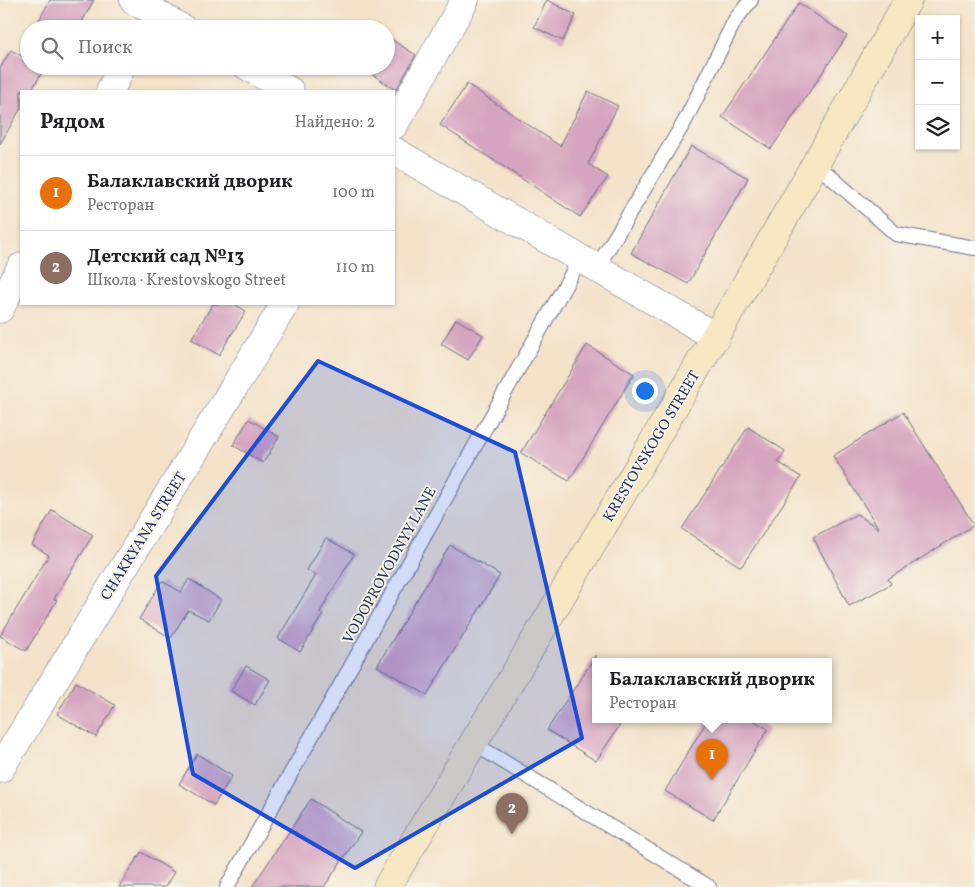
<!DOCTYPE html>
<html lang="ru">
<meta charset="utf-8">
<style>
:root{--surface:#fff;--page:#f2f2f2;--text:#202124;--muted:#757577;--line:#e0e0e0;--accent:#1f6fb2}
body{margin:0;font-family:Vollkorn,serif;background:var(--page);color:var(--text)}
.controls{position:absolute;right:15px;top:15px;display:grid;overflow:hidden;border-radius:0px;box-shadow:0 1px 4px #0004}
.controls button{width:45px;height:45px;display:grid;place-items:center;padding:0;border:0;border-bottom:1px solid var(--line);background:var(--surface);color:var(--text);font:25px sans-serif}
.you{position:absolute;left:644px;top:390px;width:18px;height:18px;margin:-12px;border:4px solid #fff;border-radius:50%;background:#1a73e8;box-shadow:0 0 0 8px #1a73e833}
.badge{display:grid;place-items:center;width:32px;height:32px;border-radius:50%;background:var(--accent);color:#fff;font-size:16px;font-weight:700}
.pin{position:absolute;translate:-50% -41px;filter:drop-shadow(0 1px 2px #0008)}
.pin::after{content:'';position:absolute;top:26px;width:18px;height:15px;background:inherit;clip-path:polygon(0 0,100% 0,50% 100%)}
.popup{position:absolute;left:592px;top:658px;width:240px;height:65px;box-sizing:border-box;display:grid;place-content:center;border-radius:0px;background:var(--surface);filter:drop-shadow(0 1px 4px #0005);font-size:16px;white-space:nowrap;color:var(--muted)}
.popup b{font-size:19px;color:var(--text)}
.popup::after{content:'';position:absolute;left:50%;top:100%;margin-left:-10px;border:10px solid transparent;border-top-color:var(--surface)}
.list{margin:0;padding:0;list-style:none}
h2{display:flex;justify-content:space-between;align-items:center;height:65px;margin:0;padding:0 20px;font-size:21px}
h2 small{font-size:16px;font-weight:400;color:var(--muted)}
.list li{display:grid;grid-template-columns:32px 1fr auto;gap:15px;align-items:center;box-sizing:border-box;height:75px;padding:0 20px;border-top:1px solid var(--line)}
.list b{display:block;font-size:19px;white-space:nowrap}
.list p{margin:0;font-size:16px;white-space:nowrap;color:var(--muted)}
.list em{font-size:16px;font-style:normal;color:var(--muted)}
.icon{flex:none;width:28px;height:28px;fill:none;stroke:currentColor;stroke-width:2;stroke-linecap:round;stroke-linejoin:round}
.map{position:relative;flex:none;width:975px;height:887px;overflow:hidden}
.search{position:absolute;background:var(--surface);box-shadow:0 1px 4px #0004;left:20px;top:20px;width:375px;height:55px;display:flex;align-items:center;gap:12px;box-sizing:border-box;padding:0 18px;border-radius:28px;color:var(--muted);font-size:19px}
.panel{position:absolute;background:var(--surface);box-shadow:0 1px 4px #0004;left:20px;top:90px;width:375px;height:215px;border-radius:0px}
.map>svg:first-child{display:block}
.building{fill:#d5a4c0}
.lines{fill:none;stroke-linecap:round;stroke-linejoin:round}
.service-casing{stroke:#676e83;stroke-width:16}
.minor-casing{stroke:#676e83;stroke-width:29}
.secondary-casing{stroke:#676e83;stroke-width:29}
.service{stroke:#fff;stroke-width:14}
.minor{stroke:#fff;stroke-width:28}
.secondary{stroke:#f7e8c3;stroke-width:28}
.marked{fill:#1d4ed8;fill-opacity:0.2;stroke:#1d4ed8;stroke-width:4;stroke-linejoin:round}
.labels{text-anchor:middle;stroke-width:4;stroke-linejoin:round;paint-order:stroke}
.street-label{font-size:15px;fill:#1b2f5e;stroke:#f7f3e8}
</style>
<div class="map">
<svg width="975" height="887" viewBox="0 0 975 887">
<rect width="100%" height="100%" fill="#f7f3e8"/>
<filter id="ink" filterUnits="userSpaceOnUse"><feTurbulence type="fractalNoise" baseFrequency=".02" numOctaves="2"/><feDisplacementMap in="SourceGraphic" scale="10" xChannelSelector="R" yChannelSelector="G"/><feConvolveMatrix kernelMatrix="1 2 1 2 8 2 1 2 1" color-interpolation-filters="sRGB"/></filter>
<filter id="wash" filterUnits="userSpaceOnUse"><feTurbulence type="fractalNoise" baseFrequency=".0096" numOctaves="4" result="noise"/><feDisplacementMap in="SourceGraphic" scale="20" xChannelSelector="R" yChannelSelector="G"/><feGaussianBlur stdDeviation="1.12" result="paint"/><feColorMatrix in="noise" values="0 0 0 0 0 0 0 0 0 0 0 0 0 0 0 0 0 1.4 0 .05"/><feComposite in="paint" operator="in"/></filter>
<g filter="url(#wash)">
<rect width="100%" height="100%" fill="#f4e2c9"/>
<g id="blocks">
<g class="building">
<path d="M 50,0 L 94,0 L 78,29 L 34,29 Z"/>
<path d="M 547,0 L 576,15 L 563,41 L 534,27 Z"/>
<path d="M 799,3 L 847,36 L 771,149 L 722,117 Z"/>
<path d="M 386,36 L 416,55 L 396,90 L 359,66 L 386,66 Z"/>
<path d="M 11,50 L 29,60 L 29,66 L 44,69 L 31,91 L 21,91 L 21,108 L 0,144 L 0,68 Z"/>
<path d="M 467,84 L 560,146 L 588,91 L 618,106 L 588,164 L 608,177 L 580,217 L 440,125 Z"/>
<path d="M 691,146 L 748,178 L 688,284 L 631,253 Z"/>
<path d="M 213,304 L 234,304 L 246,311 L 219,355 L 191,339 Z"/>
<path d="M 456,319 L 483,335 L 468,360 L 441,344 Z"/>
<path d="M 587,345 L 634,374 L 569,481 L 521,453 Z"/>
<path d="M 903,412 L 974,525 L 888,579 L 891,584 L 849,606 L 813,537 L 857,514 L 879,529 L 833,456 Z"/>
<path d="M 249,419 L 279,437 L 263,463 L 233,445 Z"/>
<path d="M 748,427 L 785,451 L 778,462 L 801,477 L 741,567 L 682,529 Z"/>
<path d="M 52,510 L 93,535 L 54,599 L 57,600 L 26,651 L 0,636 L 49,555 L 32,545 Z"/>
<path d="M 326,538 L 354,554 L 320,612 L 323,614 L 300,652 L 278,638 L 316,575 L 307,570 Z"/>
<path d="M 450,545 L 500,575 L 427,695 L 377,666 Z"/>
<path d="M 189,579 L 221,600 L 209,620 L 188,610 L 171,638 L 139,619 L 162,581 L 181,592 Z"/>
<path d="M 596,655 L 596,719 L 624,719 L 596,761 L 547,730 Z"/>
<path d="M 246,666 L 270,680 L 255,705 L 231,691 Z"/>
<path d="M 76,682 L 115,705 L 96,737 L 57,714 Z"/>
<path d="M 708,719 L 751,719 L 768,729 L 713,820 L 665,791 Z"/>
<path d="M 197,754 L 232,776 L 214,805 L 179,784 Z"/>
<path d="M 311,799 L 361,832 L 324,887 L 252,887 Z"/>
<path d="M 141,852 L 174,872 L 165,887 L 119,887 Z"/>
</g>
</g>
</g>
<g filter="url(#ink)">
<use href="#blocks" fill-opacity="0" stroke="#676e83" stroke-width="1"/>
<g class="lines">
<defs>
<g id="service">
<path d="M 816,164 L 896,234 L 975,248"/>
<path d="M 596,269 L 685,121 L 735,20 L 751,0"/>
<path d="M 473,743 L 709,887"/>
<path d="M 227,887 L 580,259"/>
</g>
<g id="minor">
<path d="M 134,0 L 183,29"/>
<path d="M 247,66 L 290,91"/>
<path d="M 110,91 L 122,66"/>
<path d="M 394,125 L 465,0"/>
<path d="M 394,151 L 716,337"/>
<path d="M 0,309 L 21,267"/>
<path d="M 0,769 L 285,304"/>
</g>
<path id="secondary" d="M 387,887 C 563,593 741,300 908,0"/>
</defs>
<use href="#service" class="service-casing"/>
<use href="#minor" class="minor-casing"/>
<use href="#secondary" class="secondary-casing"/>
<use href="#service" class="service"/>
<use href="#minor" class="minor"/>
<use href="#secondary" class="secondary"/>
</g>
</g>
<path class="marked" d="M 318,361 L 515,452 L 582,738 L 355,868 L 193,774 L 156,576 Z"/>
<g class="labels">
<g class="street-label">
<text transform="translate(651 446) rotate(-59)" y="5">KRESTOVSKOGO STREET</text>
<text transform="translate(143 536) rotate(-58)" y="5">CHAKRYANA STREET</text>
<text transform="translate(389 565) rotate(-61)" y="5">VODOPROVODNYY LANE</text>
</g>
</g>
</svg>
<div class="controls">
<button>+</button>
<button>−</button>
<button><svg class="icon" aria-label="layers" viewBox="0 0 24 24"><path d="M12 4l9 5-9 5-9-5zM3 14l9 5 9-5"/></svg></button>
</div>
<div class="you"></div>
<div class="pin badge" style="left:712px;top:780px;background:#e8710a">1</div>
<div class="popup"><b>Балаклавский дворик</b>Ресторан</div>
<div class="pin badge" style="left:512px;top:834px;background:#8d6e63">2</div>
<div class="search"><svg class="icon" aria-label="search" viewBox="0 0 24 24"><circle cx="10" cy="10" r="6"/><path d="M15 15l6 6"/></svg>Поиск</div>
<section class="panel">
<h2>Рядом<small>Найдено: 2</small></h2>
<ul class="list">
<li><span class="badge" style="background:#e8710a">1</span><div><b>Балаклавский дворик</b><p>Ресторан</p></div><em>100 m</em></li>
<li><span class="badge" style="background:#8d6e63">2</span><div><b>Детский сад №13</b><p>Школа · Krestovskogo Street</p></div><em>110 m</em></li>
</ul>
</section>
</div>
